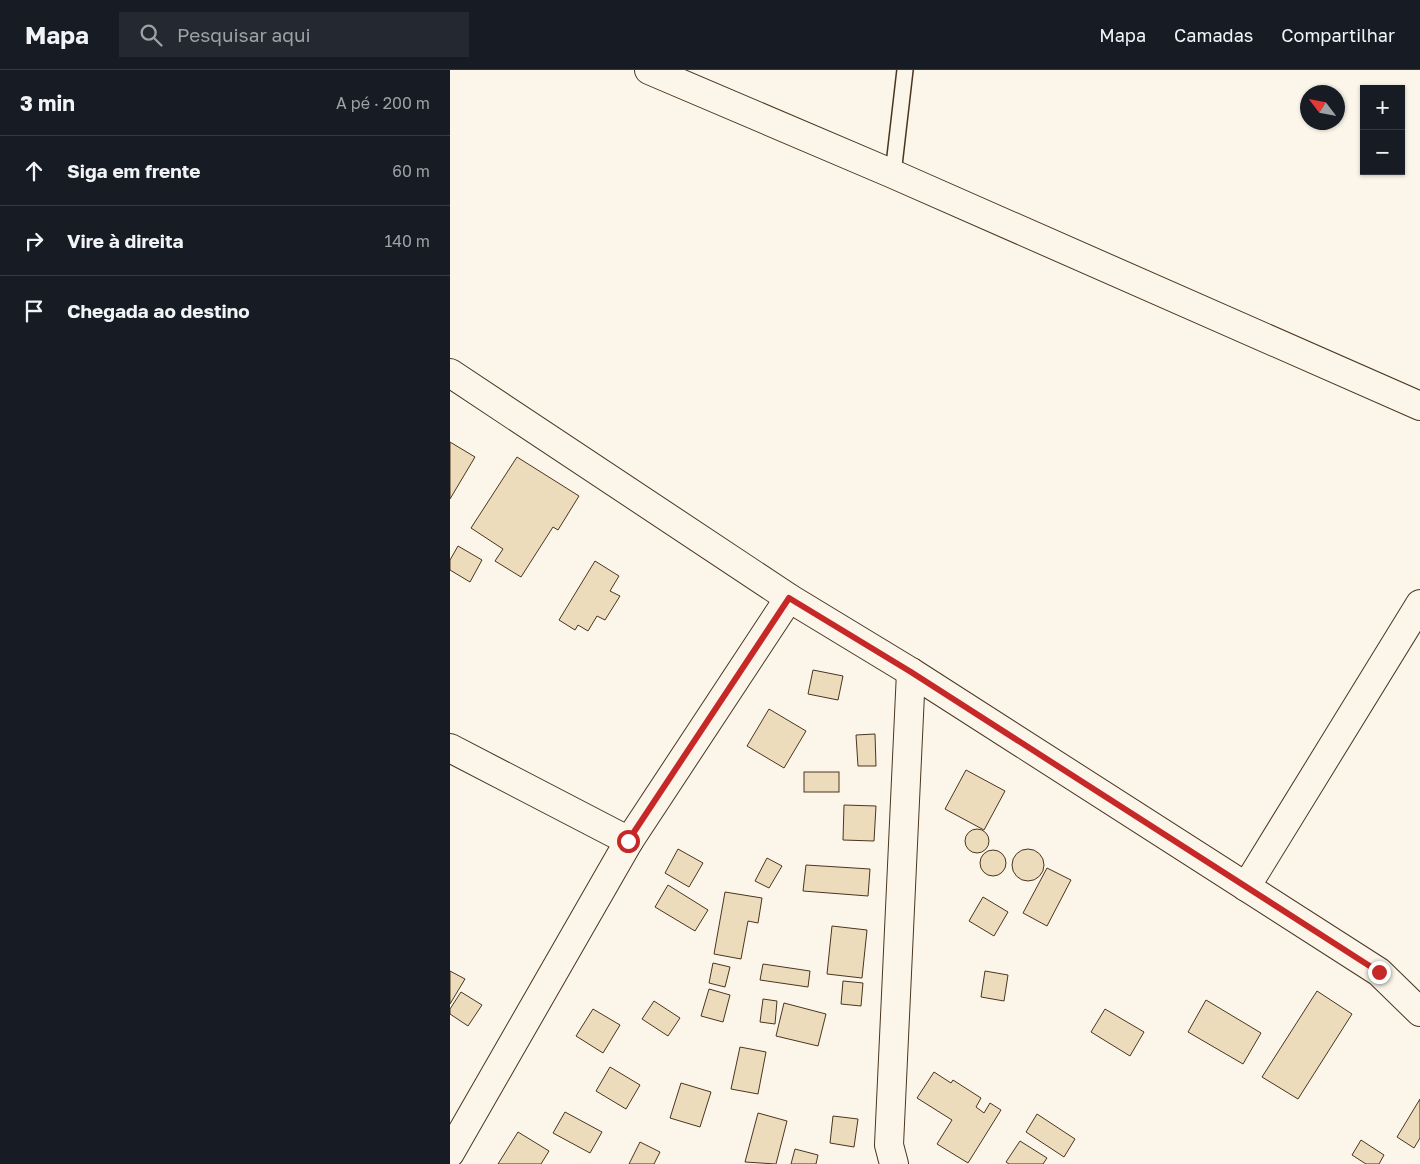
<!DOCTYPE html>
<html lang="pt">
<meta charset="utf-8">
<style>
:root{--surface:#171b24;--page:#242831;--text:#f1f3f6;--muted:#9ea1a6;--line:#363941}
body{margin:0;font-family:"Golos Text",sans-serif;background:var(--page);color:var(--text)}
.controls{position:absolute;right:15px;top:15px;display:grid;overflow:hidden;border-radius:0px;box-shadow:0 1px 4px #0004}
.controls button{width:45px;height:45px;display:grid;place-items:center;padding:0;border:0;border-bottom:1px solid var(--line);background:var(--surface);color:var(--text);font:25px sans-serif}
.compass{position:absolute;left:850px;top:15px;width:45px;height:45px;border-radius:50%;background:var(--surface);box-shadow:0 1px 4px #0004;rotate:302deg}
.stop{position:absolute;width:15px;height:15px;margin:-11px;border:4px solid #c62828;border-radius:50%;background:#fff}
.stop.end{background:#c62828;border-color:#fff;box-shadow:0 1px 5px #0008}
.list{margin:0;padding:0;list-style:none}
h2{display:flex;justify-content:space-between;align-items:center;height:65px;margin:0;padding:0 20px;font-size:21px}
h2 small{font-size:16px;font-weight:400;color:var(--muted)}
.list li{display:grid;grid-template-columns:32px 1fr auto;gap:15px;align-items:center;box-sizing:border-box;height:70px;padding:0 20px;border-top:1px solid var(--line)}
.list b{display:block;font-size:19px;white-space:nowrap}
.list em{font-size:16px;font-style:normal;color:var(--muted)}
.icon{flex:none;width:28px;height:28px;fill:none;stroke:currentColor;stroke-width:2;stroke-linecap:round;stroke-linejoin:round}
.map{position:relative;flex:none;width:970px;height:1094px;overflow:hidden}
header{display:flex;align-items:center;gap:30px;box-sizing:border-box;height:70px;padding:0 25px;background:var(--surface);border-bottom:1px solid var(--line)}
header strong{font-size:24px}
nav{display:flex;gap:28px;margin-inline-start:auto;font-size:18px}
.search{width:350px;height:45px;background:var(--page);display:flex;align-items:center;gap:12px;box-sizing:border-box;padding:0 18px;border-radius:0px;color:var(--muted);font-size:19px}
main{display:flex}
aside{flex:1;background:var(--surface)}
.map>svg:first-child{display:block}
.building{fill:#ecdcbc;stroke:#4a3520}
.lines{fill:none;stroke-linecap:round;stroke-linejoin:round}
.lane-casing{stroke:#4a3520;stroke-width:18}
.street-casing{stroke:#4a3520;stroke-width:30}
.secondary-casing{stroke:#4a3520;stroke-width:30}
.lane{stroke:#fbf6e9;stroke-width:15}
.street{stroke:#fbf6e9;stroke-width:28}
.secondary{stroke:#fbf6e9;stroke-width:28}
.route{stroke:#c62828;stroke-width:6}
</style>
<header>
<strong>Mapa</strong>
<div class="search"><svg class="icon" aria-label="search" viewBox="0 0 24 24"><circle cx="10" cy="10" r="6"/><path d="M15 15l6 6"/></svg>Pesquisar aqui</div>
<nav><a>Mapa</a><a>Camadas</a><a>Compartilhar</a></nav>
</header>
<main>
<aside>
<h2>3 min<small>A pé · 200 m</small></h2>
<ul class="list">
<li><svg class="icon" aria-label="ahead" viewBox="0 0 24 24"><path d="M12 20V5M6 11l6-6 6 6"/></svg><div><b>Siga em frente</b></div><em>60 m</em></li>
<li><svg class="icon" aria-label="right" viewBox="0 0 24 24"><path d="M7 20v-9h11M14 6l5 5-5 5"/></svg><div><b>Vire à direita</b></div><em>140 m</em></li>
<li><svg class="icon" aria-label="arrive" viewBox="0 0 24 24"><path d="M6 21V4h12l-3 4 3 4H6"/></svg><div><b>Chegada ao destino</b></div></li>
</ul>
</aside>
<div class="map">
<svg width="970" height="1094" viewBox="0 0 970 1094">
<rect width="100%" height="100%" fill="#fbf6e9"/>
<g class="building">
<path d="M 0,372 L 25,387 L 0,429 Z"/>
<path d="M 67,387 L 129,426 L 108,460 L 103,457 L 71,507 L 45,491 L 53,479 L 21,458 Z"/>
<path d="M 8,476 L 32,490 L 20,512 L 0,500 L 0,490 Z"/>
<path d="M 145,491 L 169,506 L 160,521 L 170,526 L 155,550 L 147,546 L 138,561 L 128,555 L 125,560 L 109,550 Z"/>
<path d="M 363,600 L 393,606 L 388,630 L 358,624 Z"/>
<path d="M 319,639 L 356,661 L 334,698 L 297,676 Z"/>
<path d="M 425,664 L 426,696 L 408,696 L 406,665 Z"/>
<path d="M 516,700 L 555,721 L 534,760 L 495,739 Z"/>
<rect x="354" y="702" width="35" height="20"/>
<path d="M 394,735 L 426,736 L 424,771 L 393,770 Z"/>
<circle cx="527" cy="771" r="12"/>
<path d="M 228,779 L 253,793 L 239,817 L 215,803 Z"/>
<circle cx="578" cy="795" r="16"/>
<circle cx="543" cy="793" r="13"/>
<path d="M 317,788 L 332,796 L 319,818 L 305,811 Z"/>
<path d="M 356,795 L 420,799 L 418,826 L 353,821 Z"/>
<path d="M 597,798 L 621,810 L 597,856 L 573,843 Z"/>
<path d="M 218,815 L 258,840 L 245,861 L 205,837 Z"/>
<path d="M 275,822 L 312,828 L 308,853 L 298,851 L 291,889 L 264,884 Z"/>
<path d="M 533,827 L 558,842 L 544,866 L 519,851 Z"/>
<path d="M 382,856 L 417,860 L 412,908 L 377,904 Z"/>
<path d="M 263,893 L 280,897 L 275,917 L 259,913 Z"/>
<path d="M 313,894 L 360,901 L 358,917 L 310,910 Z"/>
<path d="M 0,901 L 15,909 L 0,934 Z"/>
<path d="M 535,901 L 558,905 L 554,931 L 531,927 Z"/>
<path d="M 393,911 L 413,913 L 411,936 L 391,934 Z"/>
<path d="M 259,919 L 280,925 L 273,952 L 251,946 Z"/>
<path d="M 867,921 L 902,944 L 848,1029 L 812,1007 Z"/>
<path d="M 11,922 L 32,935 L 18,956 L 0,944 L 0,939 Z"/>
<path d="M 313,929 L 327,931 L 325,954 L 310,952 Z"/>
<path d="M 756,930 L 811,963 L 793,994 L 738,962 Z"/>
<path d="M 204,931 L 230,948 L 218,966 L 192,949 Z"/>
<path d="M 334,933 L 376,944 L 368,976 L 326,966 Z"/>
<path d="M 143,939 L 170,955 L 153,983 L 126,966 Z"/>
<path d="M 655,939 L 694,962 L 680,986 L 641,962 Z"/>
<path d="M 290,977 L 316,982 L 308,1024 L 281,1019 Z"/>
<path d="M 160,997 L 190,1015 L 176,1039 L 146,1021 Z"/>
<path d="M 484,1002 L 501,1013 L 503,1010 L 531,1028 L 526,1037 L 534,1043 L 540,1033 L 551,1040 L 518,1093 L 487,1074 L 502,1050 L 467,1028 Z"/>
<path d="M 231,1013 L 261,1022 L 250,1057 L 220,1048 Z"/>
<path d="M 970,1029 L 970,1068 L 964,1078 L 947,1067 Z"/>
<path d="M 115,1042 L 152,1062 L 140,1083 L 103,1063 Z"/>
<path d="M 308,1043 L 337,1051 L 326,1094 L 295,1092 Z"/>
<path d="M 587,1044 L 625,1069 L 614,1087 L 576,1062 Z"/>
<path d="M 383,1046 L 408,1049 L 404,1077 L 380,1073 Z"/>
<path d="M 68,1062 L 99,1081 L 91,1094 L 48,1094 Z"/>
<path d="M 911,1070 L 934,1085 L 929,1094 L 916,1094 L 902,1085 Z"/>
<path d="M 570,1071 L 597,1088 L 593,1094 L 559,1094 L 556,1092 Z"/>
<path d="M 190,1072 L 210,1082 L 204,1094 L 179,1094 Z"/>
<path d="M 345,1079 L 368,1085 L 366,1094 L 341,1094 Z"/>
</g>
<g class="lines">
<defs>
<path id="lane" d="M 443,104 L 455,0"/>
<g id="street">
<path d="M 0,303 L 339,528 L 461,602 L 929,902 L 970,942"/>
<path d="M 0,678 L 179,771"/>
<path d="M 796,817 L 970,534"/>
<path d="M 0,1083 L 179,771 L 339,528"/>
<path d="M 444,1094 L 439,1075 L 461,602"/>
</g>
<path id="secondary" d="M 199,0 L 443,104 L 970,336"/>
</defs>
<use href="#lane" class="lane-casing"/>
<use href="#street" class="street-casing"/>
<use href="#secondary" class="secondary-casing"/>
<use href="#lane" class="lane"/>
<use href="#street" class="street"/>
<use href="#secondary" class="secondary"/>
</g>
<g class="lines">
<path class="route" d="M 178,771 L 339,528 L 461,602 L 929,902"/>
</g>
</svg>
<div class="controls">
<button>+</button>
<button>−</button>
</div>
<svg class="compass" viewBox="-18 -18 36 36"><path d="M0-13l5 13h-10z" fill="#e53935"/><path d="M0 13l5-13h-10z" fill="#9ea1a6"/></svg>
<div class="stop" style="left:178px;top:771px"></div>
<div class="stop end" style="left:929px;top:902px"></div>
</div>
</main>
